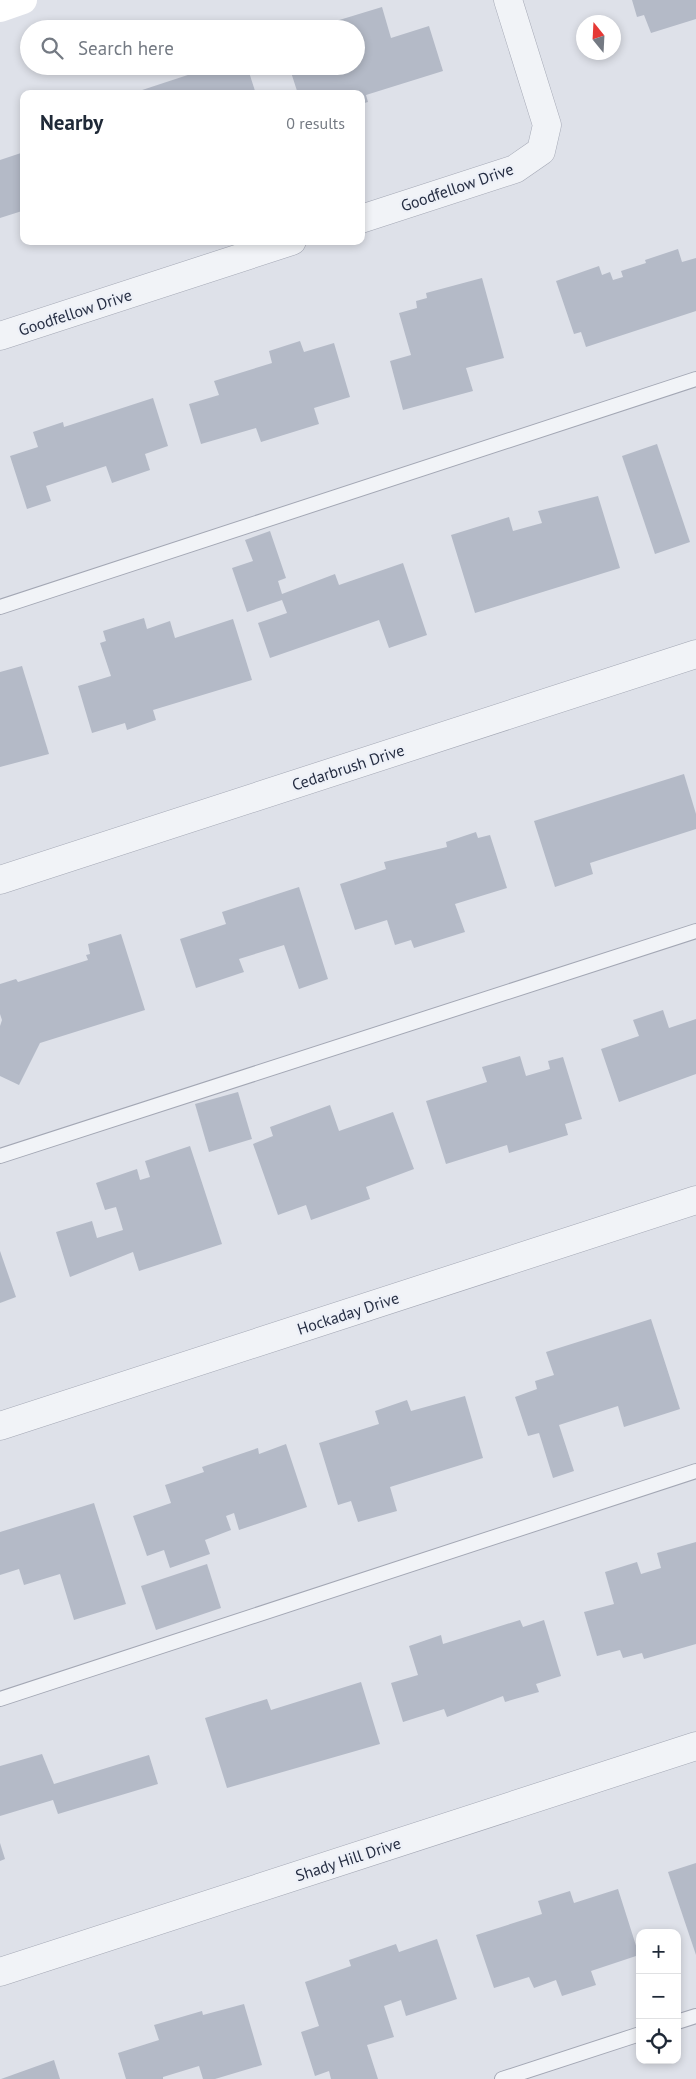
<!DOCTYPE html>
<meta charset="utf-8">
<style>
:root{--surface:#fff;--page:#f6f6f7;--text:#1f2937;--muted:#747a83;--line:#e0e1e3}
body{margin:0;font-family:"PT Sans",sans-serif;background:var(--page);color:var(--text)}
.controls{position:absolute;right:15px;bottom:15px;display:grid;overflow:hidden;border-radius:10px;box-shadow:0 2px 8px #0003}
.controls button{width:45px;height:45px;display:grid;place-items:center;padding:0;border:0;border-bottom:1px solid var(--line);background:var(--surface);color:var(--text);font:25px sans-serif}
.compass{position:absolute;left:576px;top:15px;width:45px;height:45px;border-radius:50%;background:var(--surface);box-shadow:0 2px 8px #0003;rotate:342deg}
.list{margin:0;padding:0;list-style:none}
h2{display:flex;justify-content:space-between;align-items:center;height:65px;margin:0;padding:0 20px;font-size:21px}
h2 small{font-size:16px;font-weight:400;color:var(--muted)}
.icon{flex:none;width:28px;height:28px;fill:none;stroke:currentColor;stroke-width:2;stroke-linecap:round;stroke-linejoin:round}
.map{position:relative;flex:none;width:696px;height:2079px;overflow:hidden}
.search{position:absolute;background:var(--surface);box-shadow:0 2px 8px #0003;left:20px;top:20px;width:345px;height:55px;display:flex;align-items:center;gap:12px;box-sizing:border-box;padding:0 18px;border-radius:28px;color:var(--muted);font-size:19px}
.panel{position:absolute;background:var(--surface);box-shadow:0 2px 8px #0003;left:20px;top:90px;width:345px;height:155px;border-radius:10px}
.map>svg:first-child{display:block}
.building{fill:#b4bac7}
.lines{fill:none;stroke-linecap:round;stroke-linejoin:round}
.service-casing{stroke:#a3a7b4;stroke-width:16}
.minor-casing{stroke:#a3a7b4;stroke-width:29}
.service{stroke:#f1f3f7;stroke-width:14}
.minor{stroke:#f1f3f7;stroke-width:28}
.secondary{stroke:#fff;stroke-width:28}
.labels{text-anchor:middle;stroke-width:4.5;stroke-linejoin:round;paint-order:stroke}
.street-label{font-size:16px;fill:#252d42;stroke:#edf0f7}
</style>
<div class="map">
<svg width="696" height="2079" viewBox="0 0 696 2079">
<rect width="100%" height="100%" fill="#dee1e9"/>
<g class="building">
<path d="M 632,0 L 696,0 L 696,19 L 651,33 L 644,15 L 637,17 Z"/>
<path d="M 382,7 L 391,38 L 429,26 L 443,71 L 366,95 L 368,102 L 361,104 L 361,94 L 298,94 L 289,66 L 356,66 L 356,29 L 313,28 Z"/>
<path d="M 205,66 L 247,66 L 256,94 L 130,94 L 206,69 Z"/>
<path d="M 24,152 L 24,216 L 22,211 L 0,218 L 0,160 Z"/>
<path d="M 678,249 L 682,262 L 696,258 L 696,311 L 586,347 L 581,332 L 574,334 L 556,281 L 599,266 L 602,275 L 610,272 L 613,280 L 623,277 L 621,271 L 646,263 L 645,260 Z"/>
<path d="M 482,278 L 504,358 L 466,368 L 473,391 L 403,410 L 390,361 L 411,355 L 399,313 L 417,308 L 416,301 L 427,298 L 426,293 Z"/>
<path d="M 300,341 L 304,352 L 334,343 L 350,397 L 314,408 L 319,424 L 261,442 L 256,428 L 201,444 L 189,404 L 219,395 L 214,381 L 272,363 L 269,351 Z"/>
<path d="M 153,398 L 168,446 L 145,454 L 150,470 L 112,483 L 106,466 L 46,486 L 51,501 L 27,509 L 10,456 L 38,447 L 33,432 L 63,422 L 64,427 Z"/>
<path d="M 657,444 L 690,542 L 655,554 L 622,456 Z"/>
<path d="M 598,496 L 620,568 L 475,613 L 451,535 L 509,517 L 513,531 L 542,523 L 538,511 Z"/>
<path d="M 270,531 L 286,578 L 278,581 L 282,594 L 335,574 L 339,585 L 403,563 L 427,635 L 389,648 L 379,620 L 270,658 L 258,623 L 287,613 L 282,600 L 247,612 L 232,568 L 253,561 L 245,540 Z"/>
<path d="M 144,618 L 147,629 L 170,621 L 175,638 L 233,619 L 252,680 L 153,710 L 156,720 L 127,730 L 125,723 L 92,733 L 78,686 L 111,676 L 100,643 L 106,641 L 103,631 Z"/>
<path d="M 22,666 L 49,754 L 0,767 L 0,672 Z"/>
<path d="M 684,774 L 696,814 L 696,829 L 590,863 L 593,874 L 555,887 L 534,821 Z"/>
<path d="M 476,832 L 478,838 L 490,835 L 507,888 L 455,904 L 465,932 L 414,948 L 411,940 L 395,945 L 387,920 L 355,930 L 340,884 L 386,869 L 384,862 L 447,847 L 446,842 Z"/>
<path d="M 299,887 L 328,979 L 299,989 L 284,945 L 239,959 L 244,972 L 196,988 L 180,939 L 226,924 L 222,912 Z"/>
<path d="M 121,934 L 145,1010 L 40,1043 L 19,1085 L 0,1076 L 0,1026 L 2,1020 L 0,1014 L 0,984 L 16,979 L 18,982 L 88,960 L 86,955 L 90,954 L 88,944 Z"/>
<path d="M 663,1010 L 669,1028 L 696,1019 L 696,1074 L 619,1102 L 601,1049 L 639,1036 L 633,1020 Z"/>
<path d="M 520,1056 L 526,1076 L 550,1069 L 548,1061 L 563,1057 L 582,1119 L 565,1124 L 568,1135 L 509,1153 L 507,1145 L 446,1164 L 426,1101 L 487,1082 L 482,1067 Z"/>
<path d="M 238,1092 L 252,1139 L 209,1152 L 195,1104 Z"/>
<path d="M 330,1105 L 339,1131 L 393,1112 L 414,1169 L 366,1187 L 370,1199 L 311,1220 L 306,1205 L 278,1215 L 253,1144 L 273,1136 L 270,1127 Z"/>
<path d="M 190,1146 L 222,1244 L 139,1271 L 133,1252 L 70,1277 L 56,1232 L 92,1221 L 97,1238 L 123,1230 L 116,1207 L 105,1210 L 96,1183 L 137,1169 L 140,1180 L 150,1177 L 145,1161 Z"/>
<path d="M 0,1251 L 16,1297 L 0,1303 Z"/>
<path d="M 651,1319 L 680,1409 L 624,1427 L 618,1406 L 559,1425 L 574,1471 L 553,1478 L 539,1433 L 528,1436 L 515,1397 L 537,1389 L 535,1381 L 554,1375 L 546,1352 Z"/>
<path d="M 465,1396 L 483,1458 L 390,1487 L 397,1511 L 358,1522 L 351,1501 L 338,1505 L 319,1443 L 379,1424 L 375,1411 L 407,1400 L 411,1411 Z"/>
<path d="M 286,1444 L 307,1507 L 239,1530 L 234,1513 L 226,1516 L 231,1530 L 205,1540 L 210,1554 L 170,1568 L 164,1550 L 147,1556 L 133,1516 L 171,1503 L 165,1485 L 204,1472 L 202,1467 L 258,1448 L 259,1454 Z"/>
<path d="M 94,1503 L 126,1604 L 74,1620 L 60,1574 L 24,1585 L 19,1569 L 0,1575 L 0,1532 Z"/>
<path d="M 696,1542 L 696,1644 L 644,1659 L 642,1653 L 623,1658 L 620,1650 L 597,1656 L 584,1612 L 614,1604 L 605,1572 L 637,1562 L 641,1574 L 661,1568 L 657,1553 Z"/>
<path d="M 207,1564 L 221,1608 L 156,1630 L 141,1586 Z"/>
<path d="M 520,1620 L 523,1627 L 544,1620 L 561,1676 L 536,1684 L 539,1692 L 505,1702 L 503,1696 L 447,1717 L 444,1709 L 403,1722 L 391,1683 L 418,1675 L 409,1646 L 441,1635 L 443,1644 Z"/>
<path d="M 361,1682 L 380,1744 L 227,1788 L 205,1718 L 267,1699 L 271,1710 Z"/>
<path d="M 42,1754 L 54,1784 L 149,1755 L 158,1784 L 58,1814 L 53,1800 L 0,1816 L 0,1766 Z"/>
<path d="M 0,1843 L 5,1859 L 0,1861 Z"/>
<path d="M 696,1863 L 696,1955 L 668,1872 Z"/>
<path d="M 618,1889 L 639,1955 L 591,1971 L 596,1985 L 562,1996 L 556,1980 L 534,1988 L 529,1977 L 494,1988 L 476,1935 L 542,1914 L 538,1901 L 570,1891 L 574,1903 Z"/>
<path d="M 437,1939 L 457,1999 L 406,2016 L 401,2000 L 384,2006 L 394,2037 L 367,2045 L 378,2079 L 331,2079 L 329,2071 L 315,2076 L 301,2032 L 319,2026 L 305,1982 L 351,1966 L 349,1960 L 396,1944 L 399,1952 Z"/>
<path d="M 244,2004 L 262,2065 L 215,2079 L 203,2079 L 199,2066 L 163,2077 L 163,2079 L 126,2079 L 118,2053 L 159,2040 L 154,2025 L 202,2011 L 203,2015 Z"/>
<path d="M 54,2060 L 60,2079 L 1,2079 Z"/>
</g>
<g class="lines">
<defs>
<g id="service">
<path d="M 0,607 L 696,379"/>
<path d="M 0,1156 L 696,931"/>
<path d="M 0,1699 L 696,1471"/>
<path d="M 677,2022 L 696,2016"/>
<path d="M 502,2079 L 640,2034"/>
</g>
<g id="minor">
<path d="M 361,219 L 515,169 L 541,151 L 547,125 L 508,0"/>
<path d="M 0,336 L 292,241"/>
<path d="M 0,880 L 696,654"/>
<path d="M 0,1426 L 696,1200"/>
<path d="M 0,1972 L 696,1746"/>
</g>
</defs>
<use href="#service" class="service-casing"/>
<use href="#minor" class="minor-casing"/>
<use href="#service" class="service"/>
<use href="#minor" class="minor"/>
<path class="secondary" d="M 0,8 L 23,0"/>
</g>
<g class="labels">
<g class="street-label">
<text transform="translate(457 187) rotate(-19)" y="6">Goodfellow Drive</text>
<text transform="translate(75 312) rotate(-18)" y="6">Goodfellow Drive</text>
<text transform="translate(348 767) rotate(-18)" y="6">Cedarbrush Drive</text>
<text transform="translate(348 1313) rotate(-18)" y="6">Hockaday Drive</text>
<text transform="translate(348 1859) rotate(-18)" y="6">Shady Hill Drive</text>
</g>
</g>
</svg>
<div class="controls">
<button>+</button>
<button>−</button>
<button><svg class="icon" aria-label="locate" viewBox="0 0 24 24"><circle cx="12" cy="12" r="6"/><path d="M12 2v4M12 18v4M2 12h4M18 12h4"/></svg></button>
</div>
<svg class="compass" viewBox="-18 -18 36 36"><path d="M0-13l5 13h-10z" fill="#e53935"/><path d="M0 13l5-13h-10z" fill="#747a83"/></svg>
<div class="search"><svg class="icon" aria-label="search" viewBox="0 0 24 24"><circle cx="10" cy="10" r="6"/><path d="M15 15l6 6"/></svg>Search here</div>
<section class="panel">
<h2>Nearby<small>0 results</small></h2>
<ul class="list">
</ul>
</section>
</div>
